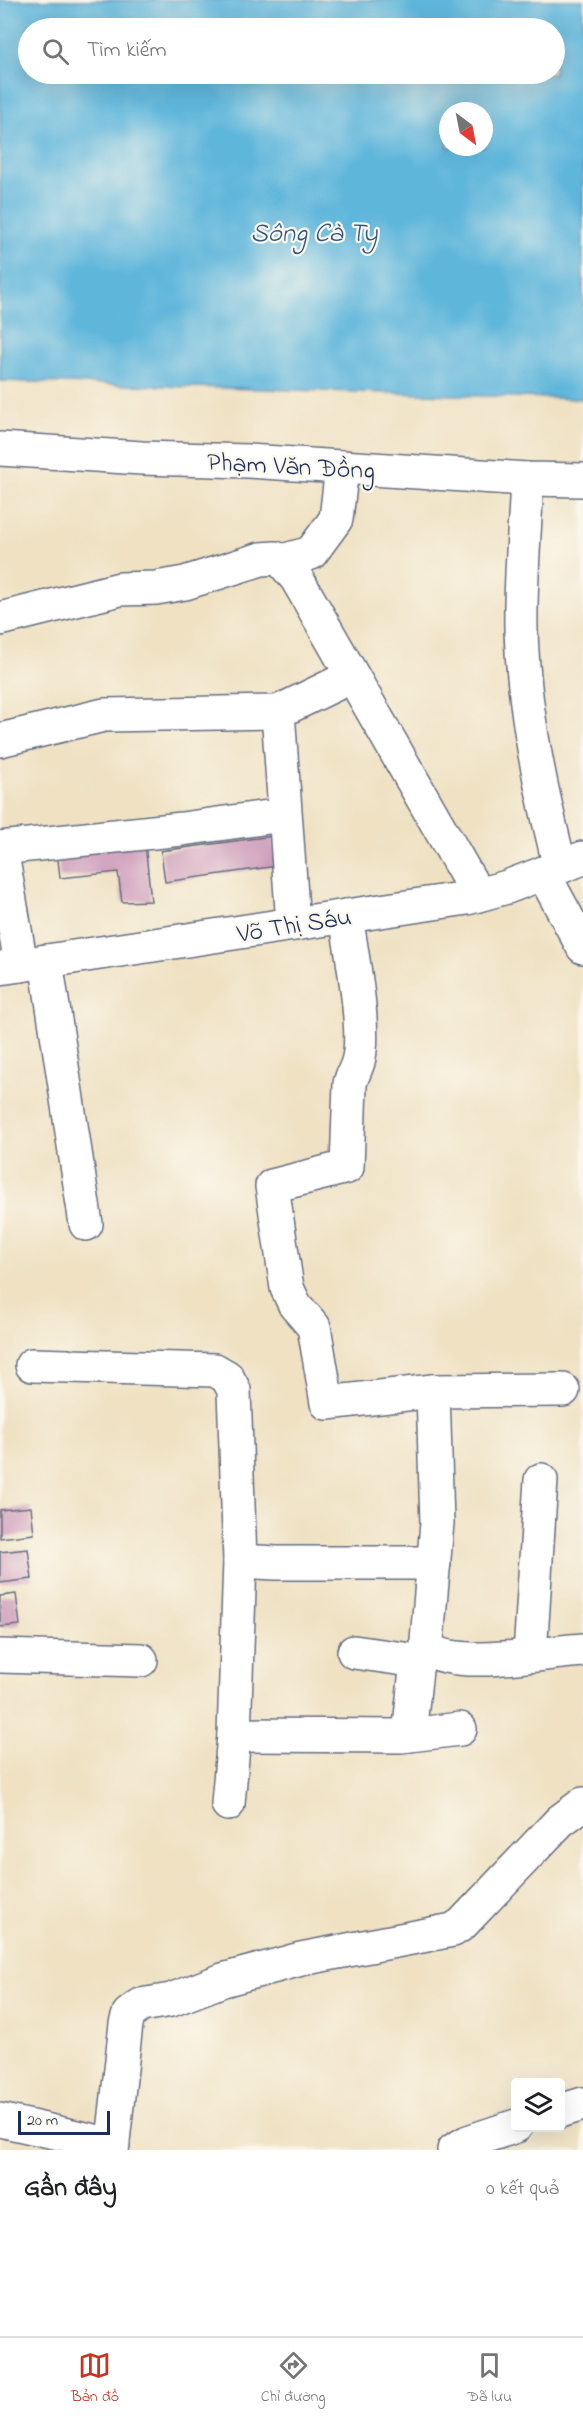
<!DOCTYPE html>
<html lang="vi">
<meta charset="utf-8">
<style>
:root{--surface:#fff;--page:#f6f6f6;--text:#202124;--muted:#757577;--line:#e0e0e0;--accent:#c8321e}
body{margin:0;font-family:"Indie Flower",sans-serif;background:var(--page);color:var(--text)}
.controls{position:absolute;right:18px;bottom:18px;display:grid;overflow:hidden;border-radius:6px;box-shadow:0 6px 24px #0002}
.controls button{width:54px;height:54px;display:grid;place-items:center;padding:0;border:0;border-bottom:2px solid var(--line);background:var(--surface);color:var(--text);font:30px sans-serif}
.compass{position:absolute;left:439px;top:102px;width:54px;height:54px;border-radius:50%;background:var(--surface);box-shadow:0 6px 24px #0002;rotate:148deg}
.scale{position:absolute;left:18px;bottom:15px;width:92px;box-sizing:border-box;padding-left:6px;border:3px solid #1b2f5e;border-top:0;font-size:16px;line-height:21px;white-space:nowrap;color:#1b2f5e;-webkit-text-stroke:4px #fbf7ec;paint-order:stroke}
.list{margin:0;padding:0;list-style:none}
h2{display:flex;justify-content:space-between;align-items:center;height:78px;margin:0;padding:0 24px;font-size:26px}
h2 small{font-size:20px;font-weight:400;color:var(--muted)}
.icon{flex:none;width:33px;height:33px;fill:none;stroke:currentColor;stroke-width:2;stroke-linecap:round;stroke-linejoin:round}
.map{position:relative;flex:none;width:583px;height:2150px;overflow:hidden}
.search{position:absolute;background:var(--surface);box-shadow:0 6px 24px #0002;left:18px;right:18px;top:18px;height:66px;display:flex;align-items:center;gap:15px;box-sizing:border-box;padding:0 21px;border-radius:33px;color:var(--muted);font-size:22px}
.sheet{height:186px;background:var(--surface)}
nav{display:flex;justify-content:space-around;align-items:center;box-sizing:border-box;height:84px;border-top:2px solid var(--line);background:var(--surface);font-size:16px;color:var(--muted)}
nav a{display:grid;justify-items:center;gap:3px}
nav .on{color:var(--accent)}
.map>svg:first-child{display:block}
.water{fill:#5eb6db;stroke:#3c729c;stroke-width:1.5;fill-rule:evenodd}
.building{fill:#cb96b7}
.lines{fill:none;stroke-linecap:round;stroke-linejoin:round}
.minor-casing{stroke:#656d81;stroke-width:36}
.minor{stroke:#fff;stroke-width:33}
.labels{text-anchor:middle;stroke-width:4.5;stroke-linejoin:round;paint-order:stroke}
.street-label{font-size:26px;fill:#1b2f5e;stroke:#fbf7ec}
.water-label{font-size:27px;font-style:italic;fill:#2f5884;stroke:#fbf7ec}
</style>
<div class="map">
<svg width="583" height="2150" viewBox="0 0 583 2150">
<rect width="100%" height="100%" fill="#fbf7ec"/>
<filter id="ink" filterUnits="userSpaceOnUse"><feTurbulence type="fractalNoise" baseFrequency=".0167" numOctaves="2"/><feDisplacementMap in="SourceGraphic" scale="12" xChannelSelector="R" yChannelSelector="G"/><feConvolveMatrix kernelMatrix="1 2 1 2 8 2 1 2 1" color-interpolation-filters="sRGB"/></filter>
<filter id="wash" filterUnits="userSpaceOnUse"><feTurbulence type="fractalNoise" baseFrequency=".008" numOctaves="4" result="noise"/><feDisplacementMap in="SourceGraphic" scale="24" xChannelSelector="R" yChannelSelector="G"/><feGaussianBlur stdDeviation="1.35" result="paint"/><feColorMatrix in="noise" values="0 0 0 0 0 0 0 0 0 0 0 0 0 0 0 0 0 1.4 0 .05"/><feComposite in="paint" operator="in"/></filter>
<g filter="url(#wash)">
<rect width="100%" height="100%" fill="#efe1c2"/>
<path class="water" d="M 0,0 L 583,0 L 583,399 L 0,381 ZM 28,28 L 554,28 L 554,74 L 28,74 ZM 448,111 L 484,111 L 484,147 L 448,147 Z"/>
<g id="blocks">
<g class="building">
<path d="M 273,836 L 277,866 L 165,882 L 161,851 Z"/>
<path d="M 145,843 L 151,901 L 122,902 L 118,872 L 60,878 L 57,850 Z"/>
<path d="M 31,1507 L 34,1534 L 0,1538 L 0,1510 Z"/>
<path d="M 28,1549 L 32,1579 L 0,1583 L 0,1552 Z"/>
<path d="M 16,1594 L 20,1625 L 0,1627 L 0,1596 Z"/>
</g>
</g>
</g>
<g filter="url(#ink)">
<use href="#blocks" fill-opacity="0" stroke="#656d81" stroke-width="1.5"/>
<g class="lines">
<defs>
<g id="minor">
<path d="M 0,449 L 142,458 L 248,461 L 527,479 L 583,480"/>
<path d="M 527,479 C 525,529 520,579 521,629 C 523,709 541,790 560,867"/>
<path d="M 282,561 L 311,553 L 336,519 L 342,467"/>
<path d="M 0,619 L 120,589 L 156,588 L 185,583 L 261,559 L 275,558 L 282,561 L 297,579 L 478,895"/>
<path d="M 0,740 L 104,715 L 278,712"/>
<path d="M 0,848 L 182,829 L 283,815"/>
<path d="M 1,848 L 21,965"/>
<path d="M 543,873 L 583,947"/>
<path d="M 346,916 C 351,950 367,1031 358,1062 C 356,1069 352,1075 350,1084 L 347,1167 L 272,1186 L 287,1288 L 295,1305 L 314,1327 L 327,1403 L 433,1391 L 563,1390"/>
<path d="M 293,924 L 278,712 L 352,676"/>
<path d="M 46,961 L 86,1224"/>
<path d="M 0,968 L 467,898 L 507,887 L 583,858"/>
<path d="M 32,1365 L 215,1370 L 227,1377 L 234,1390 L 240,1561 L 276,1563 L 434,1563"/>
<path d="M 433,1391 L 437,1523 L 427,1640 L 429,1649 C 457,1670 547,1652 583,1650"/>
<path d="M 354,1652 L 418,1661"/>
<path d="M 530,1655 L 541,1480"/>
<path d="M 0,1656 L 141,1660"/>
<path d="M 234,1735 L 401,1736 L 460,1729"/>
<path d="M 409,1735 L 416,1670 L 418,1661 L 429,1649"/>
<path d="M 228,1804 L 234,1735 L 240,1561"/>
<path d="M 560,2111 L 583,2104"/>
<path d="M 0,2120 L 113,2145"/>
<path d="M 112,2150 L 126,2024 L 129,2014 L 141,2005 L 171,2000 L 223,1980 L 301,1959 L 453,1930 L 462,1924 L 560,1821 L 583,1804"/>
<path d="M 454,2150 L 468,2142 L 516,2126"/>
</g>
</defs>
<use href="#minor" class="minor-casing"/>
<use href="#minor" class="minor"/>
</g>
</g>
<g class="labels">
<g class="street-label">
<text transform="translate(291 465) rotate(3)" y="9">Phạm Văn Đồng</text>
<text transform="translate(294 924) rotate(-9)" y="9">Võ Thị Sáu</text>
</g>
<g class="water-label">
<text x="314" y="241">Sông Cà Ty</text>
</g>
</g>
</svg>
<div class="controls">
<button><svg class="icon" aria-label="layers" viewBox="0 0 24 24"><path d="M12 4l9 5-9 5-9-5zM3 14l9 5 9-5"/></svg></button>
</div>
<svg class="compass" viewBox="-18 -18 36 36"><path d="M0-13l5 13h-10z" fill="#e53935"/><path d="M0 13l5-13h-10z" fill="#757577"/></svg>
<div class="scale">20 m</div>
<div class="search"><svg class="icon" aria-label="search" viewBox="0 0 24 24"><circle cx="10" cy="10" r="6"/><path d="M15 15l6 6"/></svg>Tìm kiếm</div>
</div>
<section class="sheet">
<h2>Gần đây<small>0 kết quả</small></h2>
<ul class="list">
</ul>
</section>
<nav>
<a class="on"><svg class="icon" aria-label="map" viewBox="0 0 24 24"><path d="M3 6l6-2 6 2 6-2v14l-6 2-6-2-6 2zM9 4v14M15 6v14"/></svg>Bản đồ</a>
<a><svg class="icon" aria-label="directions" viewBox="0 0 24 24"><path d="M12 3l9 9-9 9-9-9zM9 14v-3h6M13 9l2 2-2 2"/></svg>Chỉ đường</a>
<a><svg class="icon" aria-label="saved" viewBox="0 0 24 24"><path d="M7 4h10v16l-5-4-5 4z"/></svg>Đã lưu</a>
</nav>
